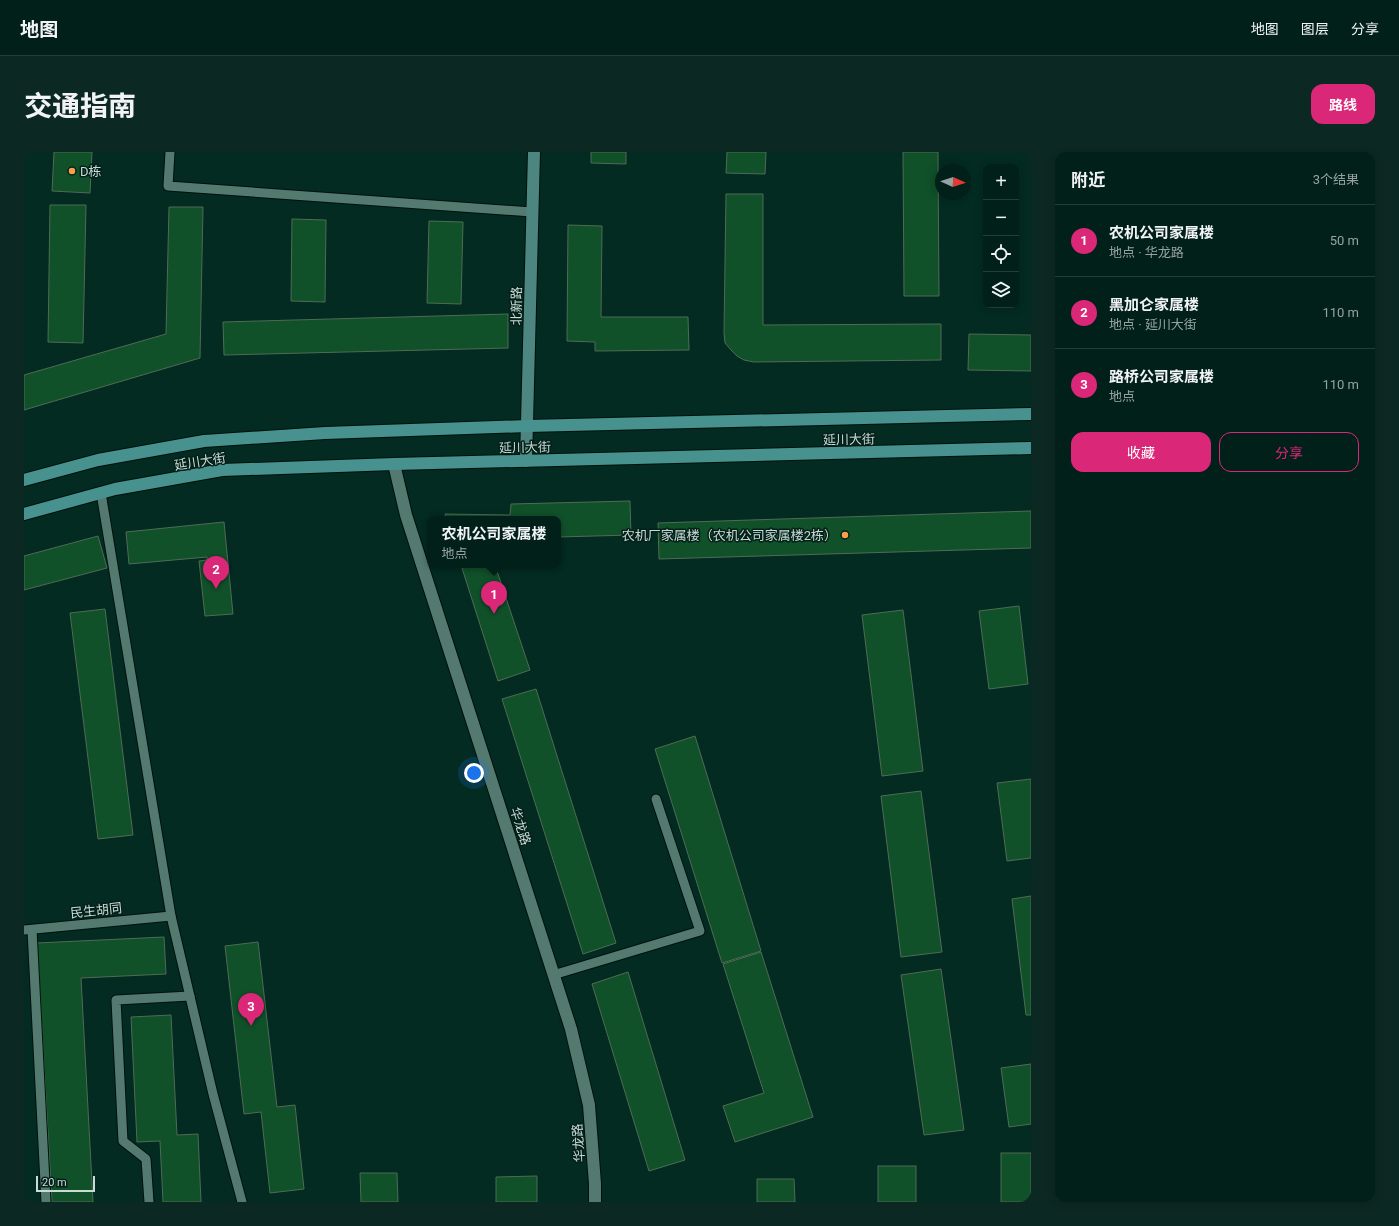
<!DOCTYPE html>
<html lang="zh">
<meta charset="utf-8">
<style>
:root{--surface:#02201a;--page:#0c2823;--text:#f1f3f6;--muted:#96a3a2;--line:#233e39;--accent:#db2777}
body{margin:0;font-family:Roboto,"Noto Sans SC",sans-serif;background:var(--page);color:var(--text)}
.controls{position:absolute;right:12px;top:12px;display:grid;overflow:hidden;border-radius:8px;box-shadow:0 2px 10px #0003}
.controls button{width:36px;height:36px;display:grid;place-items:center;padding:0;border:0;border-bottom:1px solid var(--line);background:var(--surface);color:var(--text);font:20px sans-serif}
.compass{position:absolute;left:911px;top:12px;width:36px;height:36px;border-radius:50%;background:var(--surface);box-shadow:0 2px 10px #0003;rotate:93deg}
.scale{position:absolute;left:12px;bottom:10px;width:59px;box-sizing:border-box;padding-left:4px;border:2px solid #c8dcd6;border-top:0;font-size:11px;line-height:14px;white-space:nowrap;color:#c8dcd6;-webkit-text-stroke:3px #042019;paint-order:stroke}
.you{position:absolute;left:450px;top:621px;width:14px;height:14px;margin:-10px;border:3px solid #fff;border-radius:50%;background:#1a73e8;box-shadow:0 0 0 6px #1a73e833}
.badge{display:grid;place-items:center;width:26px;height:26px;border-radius:50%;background:var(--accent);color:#fff;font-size:13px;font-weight:700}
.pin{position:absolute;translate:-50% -33px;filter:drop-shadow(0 1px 2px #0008)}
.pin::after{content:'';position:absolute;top:21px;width:14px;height:12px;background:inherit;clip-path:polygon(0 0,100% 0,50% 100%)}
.popup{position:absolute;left:403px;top:364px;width:134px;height:52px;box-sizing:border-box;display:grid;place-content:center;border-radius:8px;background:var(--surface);filter:drop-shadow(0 1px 3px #0005);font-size:13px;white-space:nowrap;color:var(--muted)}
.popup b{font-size:15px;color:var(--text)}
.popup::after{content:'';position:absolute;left:50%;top:100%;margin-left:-8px;border:8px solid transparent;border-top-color:var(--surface)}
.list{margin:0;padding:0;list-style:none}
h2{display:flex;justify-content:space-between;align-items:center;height:52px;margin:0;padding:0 16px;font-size:17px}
h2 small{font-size:13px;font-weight:400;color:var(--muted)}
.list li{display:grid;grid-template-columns:26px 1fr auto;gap:12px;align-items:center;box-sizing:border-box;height:72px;padding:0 16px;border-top:1px solid var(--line)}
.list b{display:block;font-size:15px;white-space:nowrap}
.list p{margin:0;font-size:13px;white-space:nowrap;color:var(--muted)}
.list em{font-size:13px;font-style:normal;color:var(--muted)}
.actions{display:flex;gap:8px;padding:12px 16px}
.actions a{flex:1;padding:9px 0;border:1px solid var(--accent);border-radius:12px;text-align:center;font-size:14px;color:var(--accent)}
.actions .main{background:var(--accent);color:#fff}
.icon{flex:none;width:22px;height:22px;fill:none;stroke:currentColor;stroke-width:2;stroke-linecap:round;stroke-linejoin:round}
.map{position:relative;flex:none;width:1007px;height:1050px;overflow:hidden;border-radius:12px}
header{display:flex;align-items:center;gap:24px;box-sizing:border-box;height:56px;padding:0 20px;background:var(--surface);border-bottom:1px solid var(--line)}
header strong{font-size:19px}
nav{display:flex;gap:22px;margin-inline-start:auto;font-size:14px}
.intro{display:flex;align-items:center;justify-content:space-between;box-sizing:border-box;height:96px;padding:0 24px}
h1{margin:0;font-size:28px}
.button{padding:10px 18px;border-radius:12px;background:var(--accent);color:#fff;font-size:14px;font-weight:700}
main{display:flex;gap:24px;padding:0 24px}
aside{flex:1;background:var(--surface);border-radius:12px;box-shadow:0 2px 10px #0003}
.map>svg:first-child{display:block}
.building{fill:#10512a;stroke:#4f6b56}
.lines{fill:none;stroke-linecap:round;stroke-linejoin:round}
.lane-casing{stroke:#00120c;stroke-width:11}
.street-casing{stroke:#00120c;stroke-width:14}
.secondary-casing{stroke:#00120c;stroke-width:14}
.primary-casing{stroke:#00120c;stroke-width:14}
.lane{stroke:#547a70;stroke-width:9}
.street{stroke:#547a70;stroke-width:12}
.secondary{stroke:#4d8680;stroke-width:12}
.primary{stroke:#47918f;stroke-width:12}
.poi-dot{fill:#f9a04d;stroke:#042019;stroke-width:1.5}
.labels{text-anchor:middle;stroke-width:3;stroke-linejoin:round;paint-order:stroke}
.poi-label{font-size:13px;fill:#c8dcd6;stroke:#042019;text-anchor:start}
.street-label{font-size:13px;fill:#c8dcd6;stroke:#042019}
</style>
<header>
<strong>地图</strong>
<nav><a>地图</a><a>图层</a><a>分享</a></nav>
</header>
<div class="intro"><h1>交通指南</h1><a class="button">路线</a></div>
<main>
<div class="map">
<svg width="1007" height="1050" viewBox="0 0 1007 1050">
<rect width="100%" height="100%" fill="#032b22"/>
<g class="building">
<path d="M 30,0 L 68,0 L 66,41 L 28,39 Z"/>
<path d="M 567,0 L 602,0 L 602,12 L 567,11 Z"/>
<path d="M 703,0 L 742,0 L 741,22 L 702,21 Z"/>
<path d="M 879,0 L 914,0 L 915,144 L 880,144 Z"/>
<path d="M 702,42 L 739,42 L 739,173 L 917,172 L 917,208 L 730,210 L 720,208 L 713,204 L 708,199 L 701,191 L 700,181 Z"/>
<path d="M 26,53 L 62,53 L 59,191 L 24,190 Z"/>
<path d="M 145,55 L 179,55 L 176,206 L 0,258 L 0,223 L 142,182 Z"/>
<path d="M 268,67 L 302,68 L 301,150 L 267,149 Z"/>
<path d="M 405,69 L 439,70 L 437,152 L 403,151 Z"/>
<path d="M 544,73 L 578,74 L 577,165 L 664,165 L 665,198 L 571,199 L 571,190 L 543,189 Z"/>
<path d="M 484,162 L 484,196 L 200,203 L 199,170 Z"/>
<path d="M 945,182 L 1007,183 L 1007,219 L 944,218 Z"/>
<path d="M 606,349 L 607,383 L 534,385 L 534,367 L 422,367 L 421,362 L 486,363 L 487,352 Z"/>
<path d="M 1007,359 L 1007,396 L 635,407 L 634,371 Z"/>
<path d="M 200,370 L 209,462 L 181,464 L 175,409 L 183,408 L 183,405 L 105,412 L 102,380 Z"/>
<path d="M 74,384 L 83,416 L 0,438 L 0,404 Z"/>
<path d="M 437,413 L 471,413 L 506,518 L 474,529 Z"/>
<path d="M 995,454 L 1004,532 L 965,537 L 955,459 Z"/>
<path d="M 81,457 L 109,683 L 74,687 L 46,461 Z"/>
<path d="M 879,458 L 899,619 L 858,624 L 838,463 Z"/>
<path d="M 512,537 L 592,791 L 559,802 L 478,547 Z"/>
<path d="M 671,584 L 737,799 L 698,811 L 631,597 Z"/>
<path d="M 1007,627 L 1007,706 L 983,709 L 973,631 Z"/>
<path d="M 897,639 L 918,800 L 877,805 L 857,644 Z"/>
<path d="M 1007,744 L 1007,863 L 1002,863 L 988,747 Z"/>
<path d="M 140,785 L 142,822 L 57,826 L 69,1050 L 28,1050 L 13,791 Z"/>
<path d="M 234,790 L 253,955 L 271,953 L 280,1037 L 246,1041 L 237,960 L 220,962 L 201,794 Z"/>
<path d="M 737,800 L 789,965 L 711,990 L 699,954 L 740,941 L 699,812 Z"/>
<path d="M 917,817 L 940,978 L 900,983 L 877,823 Z"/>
<path d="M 604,820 L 661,1008 L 625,1019 L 568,832 Z"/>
<path d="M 147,863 L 153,983 L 174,982 L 177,1050 L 139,1050 L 136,989 L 113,990 L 107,865 Z"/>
<path d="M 1007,912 L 1007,972 L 985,975 L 977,916 Z"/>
<rect x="977" y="1001" width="30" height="49"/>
<rect x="854" y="1014" width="38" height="36"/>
<path d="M 336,1021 L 373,1021 L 374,1050 L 337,1050 Z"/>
<path d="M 513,1024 L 513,1050 L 472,1050 L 472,1025 Z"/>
<path d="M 733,1027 L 770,1027 L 771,1050 L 733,1050 Z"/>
</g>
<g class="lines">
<defs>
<g id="lane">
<path d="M 146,0 L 144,34 L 508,60"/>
<path d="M 77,341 L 147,764 L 189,942 L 218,1050"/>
<path d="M 0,778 L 147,764"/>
<path d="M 8,778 L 22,1050"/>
<path d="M 529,823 L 676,779 L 632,647"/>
<path d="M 125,1050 L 122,1007 L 99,989 L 92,848 L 166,844"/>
</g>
<path id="street" d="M 370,312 L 382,363 L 547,877 L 565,953 L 571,1032 L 571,1050"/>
<path id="secondary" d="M 502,309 L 510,0"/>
<g id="primary">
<path d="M 0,328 L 74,308 L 180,289 L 301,281 L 503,274 L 1007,262"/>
<path d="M 0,362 L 91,337 L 198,318 L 370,312 L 1007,296"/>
</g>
</defs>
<use href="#lane" class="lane-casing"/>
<use href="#street" class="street-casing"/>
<use href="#secondary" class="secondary-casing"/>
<use href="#primary" class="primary-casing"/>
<use href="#lane" class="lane"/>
<use href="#street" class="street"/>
<use href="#secondary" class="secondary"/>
<use href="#primary" class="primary"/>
</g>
<g class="poi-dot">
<circle cx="48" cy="19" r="4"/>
<circle cx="821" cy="383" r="4"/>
</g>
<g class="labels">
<g class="poi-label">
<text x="56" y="24">D栋</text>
<text x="813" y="388" text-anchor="end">农机厂家属楼（农机公司家属楼2栋）</text>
</g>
<g class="street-label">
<text transform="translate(492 154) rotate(-89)" y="5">北新路</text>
<text transform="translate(825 287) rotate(-1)" y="5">延川大街</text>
<text transform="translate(501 295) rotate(-1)" y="5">延川大街</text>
<text transform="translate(176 309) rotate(-9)" y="5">延川大街</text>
<text transform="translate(497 674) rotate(72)" y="5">华龙路</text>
<text transform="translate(72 758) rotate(-6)" y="5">民生胡同</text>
<text transform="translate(554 991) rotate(-94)" y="5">华龙路</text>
</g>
</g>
</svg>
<div class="controls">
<button>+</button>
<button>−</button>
<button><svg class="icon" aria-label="locate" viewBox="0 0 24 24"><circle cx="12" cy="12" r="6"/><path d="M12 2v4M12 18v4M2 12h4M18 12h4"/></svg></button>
<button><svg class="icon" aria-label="layers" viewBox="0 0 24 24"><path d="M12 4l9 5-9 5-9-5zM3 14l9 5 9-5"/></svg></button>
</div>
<svg class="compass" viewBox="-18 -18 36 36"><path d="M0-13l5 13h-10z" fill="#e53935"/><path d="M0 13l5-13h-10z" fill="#96a3a2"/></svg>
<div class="scale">20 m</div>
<div class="you"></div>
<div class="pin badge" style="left:470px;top:462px">1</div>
<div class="popup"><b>农机公司家属楼</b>地点</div>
<div class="pin badge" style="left:192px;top:437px">2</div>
<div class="pin badge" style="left:227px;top:874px">3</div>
</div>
<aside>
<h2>附近<small>3个结果</small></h2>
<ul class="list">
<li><span class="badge">1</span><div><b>农机公司家属楼</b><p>地点 · 华龙路</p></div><em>50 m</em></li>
<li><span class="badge">2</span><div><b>黑加仑家属楼</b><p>地点 · 延川大街</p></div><em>110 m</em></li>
<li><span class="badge">3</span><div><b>路桥公司家属楼</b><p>地点</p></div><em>110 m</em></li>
</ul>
<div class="actions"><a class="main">收藏</a><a>分享</a></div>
</aside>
</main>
